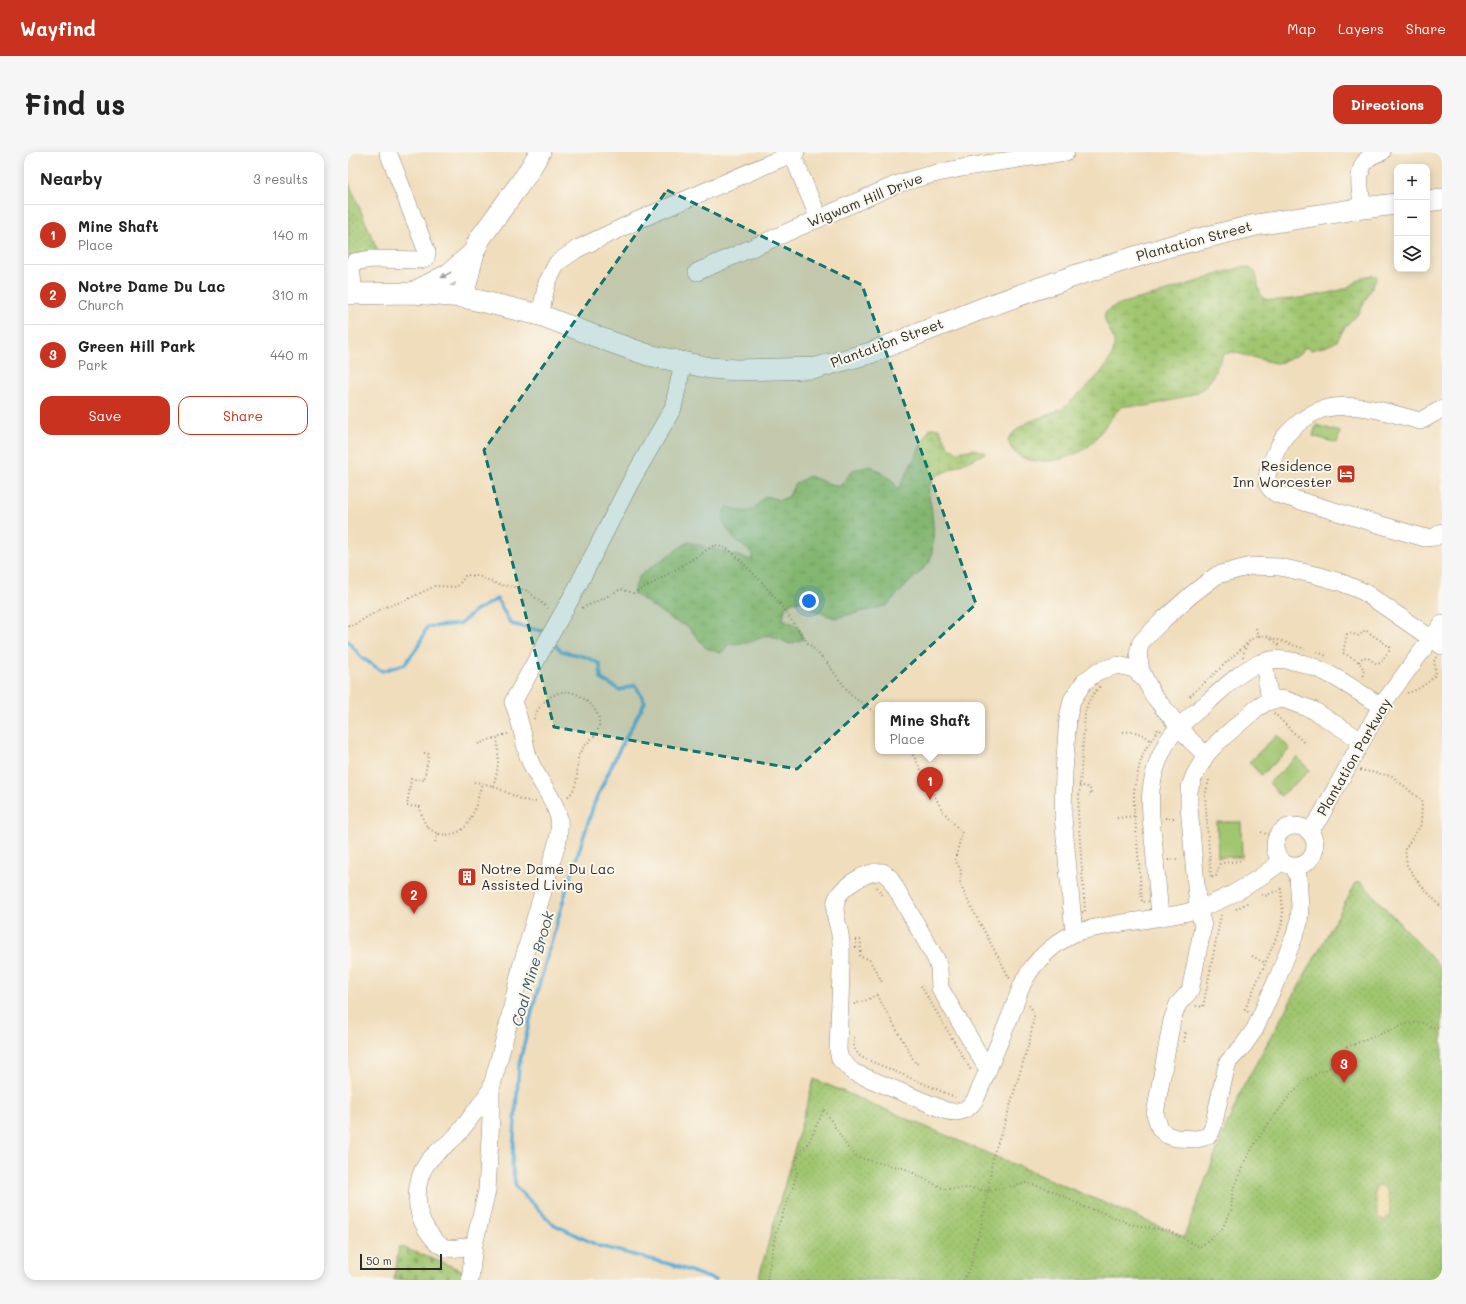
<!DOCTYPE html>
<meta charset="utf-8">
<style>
:root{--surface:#fff;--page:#f6f6f6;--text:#222;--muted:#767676;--line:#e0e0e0;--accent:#c8321e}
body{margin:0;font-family:Mali,sans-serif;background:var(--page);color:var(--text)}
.controls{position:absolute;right:12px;top:12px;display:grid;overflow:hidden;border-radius:8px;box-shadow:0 2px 10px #0003}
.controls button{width:36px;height:36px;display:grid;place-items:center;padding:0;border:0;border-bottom:1px solid var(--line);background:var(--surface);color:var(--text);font:20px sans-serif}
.scale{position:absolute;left:12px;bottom:10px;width:82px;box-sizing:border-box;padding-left:4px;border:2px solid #2b2b2b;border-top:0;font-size:11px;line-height:14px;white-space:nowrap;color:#2b2b2b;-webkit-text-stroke:3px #fbf7ec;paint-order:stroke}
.you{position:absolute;left:461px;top:449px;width:14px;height:14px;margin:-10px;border:3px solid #fff;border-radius:50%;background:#1a73e8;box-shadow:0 0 0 6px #1a73e833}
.badge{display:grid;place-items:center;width:26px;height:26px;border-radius:50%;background:var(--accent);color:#fff;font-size:13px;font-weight:700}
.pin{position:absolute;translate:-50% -33px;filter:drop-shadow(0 1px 2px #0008)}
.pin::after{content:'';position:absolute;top:21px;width:14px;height:12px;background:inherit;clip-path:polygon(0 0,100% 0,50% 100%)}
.popup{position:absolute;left:527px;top:550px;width:110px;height:52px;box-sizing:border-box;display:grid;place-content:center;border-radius:8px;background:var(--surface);filter:drop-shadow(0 1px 3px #0005);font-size:13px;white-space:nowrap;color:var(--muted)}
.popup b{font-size:15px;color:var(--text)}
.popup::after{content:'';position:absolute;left:50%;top:100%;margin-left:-8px;border:8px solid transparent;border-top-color:var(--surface)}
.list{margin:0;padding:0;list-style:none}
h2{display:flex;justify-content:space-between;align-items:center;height:52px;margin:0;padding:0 16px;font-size:17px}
h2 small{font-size:13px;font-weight:400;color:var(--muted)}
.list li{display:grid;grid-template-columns:26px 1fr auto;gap:12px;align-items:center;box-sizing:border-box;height:60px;padding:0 16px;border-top:1px solid var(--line)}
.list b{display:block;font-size:15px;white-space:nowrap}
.list p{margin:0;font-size:13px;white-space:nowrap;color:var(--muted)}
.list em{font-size:13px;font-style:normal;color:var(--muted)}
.actions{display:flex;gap:8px;padding:12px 16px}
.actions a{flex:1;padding:9px 0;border:1px solid var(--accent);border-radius:12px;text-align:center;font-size:14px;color:var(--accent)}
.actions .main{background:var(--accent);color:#fff}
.icon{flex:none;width:22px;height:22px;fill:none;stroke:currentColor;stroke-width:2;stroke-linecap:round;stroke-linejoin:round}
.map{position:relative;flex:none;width:1094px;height:1128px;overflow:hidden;border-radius:12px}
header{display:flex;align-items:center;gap:24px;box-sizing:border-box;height:56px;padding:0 20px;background:var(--accent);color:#fff}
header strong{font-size:19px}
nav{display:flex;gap:22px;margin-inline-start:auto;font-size:14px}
.intro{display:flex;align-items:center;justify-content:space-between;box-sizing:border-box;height:96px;padding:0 24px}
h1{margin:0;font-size:28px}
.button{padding:10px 18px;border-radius:12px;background:var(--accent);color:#fff;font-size:14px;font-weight:700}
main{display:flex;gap:24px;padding:0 24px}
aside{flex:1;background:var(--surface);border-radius:12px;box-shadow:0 2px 10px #0003}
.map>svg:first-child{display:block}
.grass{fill:url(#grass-dots);stroke:#66784e}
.wetland{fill:url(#wetland-marsh);stroke:#66784e}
.sand{fill:url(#sand-dots);stroke:#8c8264}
.cemetery{fill:url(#cemetery-stones);stroke:#66784e}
.garden{fill:#a0c670;stroke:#66784e}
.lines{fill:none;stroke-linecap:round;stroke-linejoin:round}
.stream{stroke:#5daed8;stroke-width:3.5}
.minor-casing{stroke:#8e8474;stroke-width:18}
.major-casing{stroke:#8e8474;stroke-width:22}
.path{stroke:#8e8474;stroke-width:2;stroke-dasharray:1 3;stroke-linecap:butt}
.minor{stroke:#fff;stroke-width:17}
.major{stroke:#fff;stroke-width:21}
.oneway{fill:#a0a0a0}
.marked{fill:#0f766e;fill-opacity:0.2;stroke:#0f766e;stroke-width:3;stroke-dasharray:8 5;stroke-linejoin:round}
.labels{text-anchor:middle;stroke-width:4;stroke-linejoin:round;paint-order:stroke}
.street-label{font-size:14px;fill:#2b2b2b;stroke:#fbf7ec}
.poi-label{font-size:14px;fill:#2b2b2b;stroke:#fbf7ec;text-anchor:end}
.water-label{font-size:15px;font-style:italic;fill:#3c5968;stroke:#fbf7ec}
</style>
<header>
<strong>Wayfind</strong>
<nav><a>Map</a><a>Layers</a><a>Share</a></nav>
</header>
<div class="intro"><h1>Find us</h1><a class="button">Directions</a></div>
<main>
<aside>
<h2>Nearby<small>3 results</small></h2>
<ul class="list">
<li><span class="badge">1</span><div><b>Mine Shaft</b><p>Place</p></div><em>140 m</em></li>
<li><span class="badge">2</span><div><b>Notre Dame Du Lac</b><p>Church</p></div><em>310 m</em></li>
<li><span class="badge">3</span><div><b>Green Hill Park</b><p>Park</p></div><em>440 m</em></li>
</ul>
<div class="actions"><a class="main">Save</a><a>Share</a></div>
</aside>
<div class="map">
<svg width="1094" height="1128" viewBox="0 0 1094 1128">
<defs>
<pattern id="grass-dots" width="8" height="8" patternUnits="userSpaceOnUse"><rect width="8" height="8" fill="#a0c670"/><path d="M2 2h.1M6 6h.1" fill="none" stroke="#8aaa61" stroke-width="1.8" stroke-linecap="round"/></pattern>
<pattern id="wetland-marsh" width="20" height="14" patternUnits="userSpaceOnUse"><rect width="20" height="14" fill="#a0c670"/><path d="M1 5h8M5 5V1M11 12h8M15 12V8" fill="none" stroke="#8aaa61"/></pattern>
<pattern id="sand-dots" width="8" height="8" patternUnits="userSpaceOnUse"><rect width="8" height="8" fill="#eeda9e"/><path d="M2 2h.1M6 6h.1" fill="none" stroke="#cb8" stroke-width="1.8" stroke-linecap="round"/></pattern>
<pattern id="cemetery-stones" width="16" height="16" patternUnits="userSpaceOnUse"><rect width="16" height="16" fill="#a0c670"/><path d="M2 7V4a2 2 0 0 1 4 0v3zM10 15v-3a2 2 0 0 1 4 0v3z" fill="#8aaa61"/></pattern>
</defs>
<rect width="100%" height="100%" fill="#fbf7ec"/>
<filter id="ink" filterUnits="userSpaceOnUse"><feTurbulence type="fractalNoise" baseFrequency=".025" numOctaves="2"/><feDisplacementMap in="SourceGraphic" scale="8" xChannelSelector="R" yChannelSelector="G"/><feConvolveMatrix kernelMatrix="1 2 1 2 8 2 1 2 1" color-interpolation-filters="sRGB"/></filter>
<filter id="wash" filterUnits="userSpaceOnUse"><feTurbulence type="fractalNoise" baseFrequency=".012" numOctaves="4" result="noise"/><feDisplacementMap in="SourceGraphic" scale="16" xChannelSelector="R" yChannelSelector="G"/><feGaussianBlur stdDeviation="0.9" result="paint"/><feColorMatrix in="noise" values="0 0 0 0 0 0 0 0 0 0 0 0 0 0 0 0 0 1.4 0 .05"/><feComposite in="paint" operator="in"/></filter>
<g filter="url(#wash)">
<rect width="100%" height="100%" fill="#f0ddbc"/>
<g class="grass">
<path d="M 0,29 L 30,99 L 0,104 Z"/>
<path d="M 1013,730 L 1094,817 L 1094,1128 L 410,1128 L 466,927 L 836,1085 L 873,987 L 895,935 L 1008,731 Z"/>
</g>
<g class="wetland">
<path d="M 895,115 L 901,116 L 907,120 C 910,126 910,141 915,146 C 922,153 985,141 996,137 C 1010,132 1012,121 1029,124 L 1029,126 L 1010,162 L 998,173 L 989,189 L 979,194 L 963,198 L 957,195 L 953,201 L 934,210 L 928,211 L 919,209 L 885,200 L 876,202 C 870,212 866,224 858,234 C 850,244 812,251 798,254 C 791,255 781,252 774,255 C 765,260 751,285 741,294 C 722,310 666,321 660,287 C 675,267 690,268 710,259 C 719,254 726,247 733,240 C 744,230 766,210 766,194 C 767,189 764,184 762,179 C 760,175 755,167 757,162 C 759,157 768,154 772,152 C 787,147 802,145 816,140 C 843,132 868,122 895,115 Z"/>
<path d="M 582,276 L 591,276 L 600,294 L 610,300 L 626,297 L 638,301 L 588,324 C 575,339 583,345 584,362 C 586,374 586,401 581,411 L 538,454 L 487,466 L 469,460 L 453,449 L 444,450 L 437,455 L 435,467 L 450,474 L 455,487 L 442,492 L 421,483 L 399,491 L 381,492 L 373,501 L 358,496 L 340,475 L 326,469 L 285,441 L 292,423 L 340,390 L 404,408 L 404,401 L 386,387 L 375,370 L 376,358 L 380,355 C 403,362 402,362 417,344 L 432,348 L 440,345 L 447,332 L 461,324 L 491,335 L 505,318 L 523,314 L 545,329 L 550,338 Z"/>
</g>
<path class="sand" d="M 1033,1033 L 1039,1038 C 1041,1046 1046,1064 1036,1068 L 1030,1066 L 1027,1041 L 1027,1037 L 1029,1034 Z"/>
<path class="cemetery" d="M 51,1094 L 139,1128 L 46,1128 Z"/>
<g class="garden">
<path d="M 968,273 L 992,280 L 989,291 L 965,284 Z"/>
<path d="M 929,583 L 942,597 L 913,623 L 901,610 Z"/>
<path d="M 949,605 L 962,618 L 933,644 L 921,631 Z"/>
<path d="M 869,670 L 893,670 L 894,705 L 870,705 Z"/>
</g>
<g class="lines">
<g class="stream">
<path d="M 0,489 L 14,506 L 34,519 L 57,512 L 71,493 L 79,475 L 112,472 L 127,459 L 149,447 L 163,472 L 194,479 L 198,483"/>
<path d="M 205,490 L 213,499 L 238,505 L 252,512 L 253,527 L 272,538 L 287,533 L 297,550 L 269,602 L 246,652 L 216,746 L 186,851 L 171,913 L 164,1014 L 168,1035 L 205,1072 L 251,1094 L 325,1113 L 367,1128"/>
</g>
</g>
</g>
<g filter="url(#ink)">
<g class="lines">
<defs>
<g id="minor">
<path d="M 444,2 L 471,67"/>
<path d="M 1015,56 C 1011,35 1005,6 1034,0"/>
<path d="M 349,120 L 547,33 C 603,14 661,9 718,0"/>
<path d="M 6,142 L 3,115 L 6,110 L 24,107 L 73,108 L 78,106 L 79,100 L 40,0"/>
<path d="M 192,163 L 199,131 L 209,111 L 229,97 L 288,69 L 448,0"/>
<path d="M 1094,257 L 1072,269 C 1042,261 1011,250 979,256 C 964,259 948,272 938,283 C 932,290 918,318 919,328 C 919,334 924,339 929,342 L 1077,386 L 1087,385 L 1094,380"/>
<path d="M 916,510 L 922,549"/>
<path d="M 797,528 L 786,517 L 770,513 L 750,519 L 736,530 L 724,548 L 720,566 L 716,620 L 715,664 L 726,781 C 763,770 802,769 840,760 C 874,751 906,731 934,709"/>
<path d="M 858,603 L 843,589 L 805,543 L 793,519 L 790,501 L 793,490 L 816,467 L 843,443 L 869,423 L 903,414 L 932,415 L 968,423 L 992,430 L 1016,440 L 1094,494"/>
<circle cx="947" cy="694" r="20"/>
<path d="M 961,680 L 972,665 L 1033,554 L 1094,472"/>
<path d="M 946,715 L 950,724 L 952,754 L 951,771 L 946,785 L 930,825 L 907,877 L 895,894 L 880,910 L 877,921 L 865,975 L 862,982 L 857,985 L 849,987 L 828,986 L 819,983 L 812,977 L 807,962 L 824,868 L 830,852 L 842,839 L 855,774 L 850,756 L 841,655 L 841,638 L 846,624 L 858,603 L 871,589 L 909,556 L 917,551 L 929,547 L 938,548 L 965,558 L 1014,589"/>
<path d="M 812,764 C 810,741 808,718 806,695 C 804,676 801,657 803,638 C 805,623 811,605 818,592 C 828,574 846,562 861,549 C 876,536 892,519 912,511 C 919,508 930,507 938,508 C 974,512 1003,536 1033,554"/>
<path d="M 640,918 L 592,836 L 591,816 L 588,807 L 542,726 L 535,720 C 520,718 492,735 488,749 C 484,763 493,777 493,791 C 494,826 491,862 490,898 L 492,907 L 505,920 L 599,959 C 612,962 621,958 628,946 C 639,920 650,893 661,867 C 667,854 670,840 677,827 C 688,807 706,792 726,781"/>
<path d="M 143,937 L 159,877 L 173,815 L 210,688 C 211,681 212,674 211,667 C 207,645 187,626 180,604 C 175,585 173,569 165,550 L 227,439 L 282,331 L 325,256 L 335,211"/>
<path d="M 122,1128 L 126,1093 L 139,1039 L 143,967 L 143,937 C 132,953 121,969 108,984 C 99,993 87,1000 79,1011 C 66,1030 66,1058 79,1078 C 94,1101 101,1098 126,1093"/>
</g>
<g id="major">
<path d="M 1079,49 L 1094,47"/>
<path d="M 66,140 L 101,122 L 126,100"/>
<path d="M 0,142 L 65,141 L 115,145 L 192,163 L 263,190 L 300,203 L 362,216 L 388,218 L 468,216 L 522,201 L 638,155 L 732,122 L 823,94 L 908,73 L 1015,56 L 1049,52"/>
<path d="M 115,145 L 126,100 L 131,88 L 179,22 L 192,0"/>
</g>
</defs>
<use href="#minor" class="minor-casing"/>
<use href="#major" class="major-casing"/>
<g class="path">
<path d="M 234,456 L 258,445 L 273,437 L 285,441 L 304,432 L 367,393 L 382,398 L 411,427 L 429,448 L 459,490 L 479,511 L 503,543 L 530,563"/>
<path d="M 0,474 L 2,475 L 35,456 L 58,448 L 87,434 L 109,435 L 118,423 L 130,424 L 152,433 L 167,435 L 180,439 L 202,458"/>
<path d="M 908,476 L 910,485"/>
<path d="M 924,487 L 933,495"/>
<path d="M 969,500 L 979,504"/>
<path d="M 895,505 L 897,497 L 901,490"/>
<path d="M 1011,510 L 1015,505 L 1020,506 L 1029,512 L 1032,511 L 1042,498 L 1042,495 L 1017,478 L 1011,484 L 1002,481 L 999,482 L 995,501 C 1006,507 1019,511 1015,527"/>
<path d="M 772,519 L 779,521 L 786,525 L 806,558 L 819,574 L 819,581 L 817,581 L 810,577 L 797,598 L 792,611 L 786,638 L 786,654 L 794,750 L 803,749 L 804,755 L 800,760 L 738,770 L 732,766 L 730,760 L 737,760 L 730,661 L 737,561 C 739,550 744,543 751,535 L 747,531 L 747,528 C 753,521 764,520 772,519 Z"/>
<path d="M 1059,541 C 1071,538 1080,531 1088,522 L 1086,508 L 1088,505"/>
<path d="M 842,544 L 905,486 L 915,483 L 957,497"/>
<path d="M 926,561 L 955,590"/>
<path d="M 186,567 C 190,551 209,535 226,541 C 232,543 236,547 241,551 C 245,555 250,561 251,567 C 254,585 233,591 230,606 C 228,621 232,636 218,646"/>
<path d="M 775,580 C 787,579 795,581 803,589"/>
<path d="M 130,592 L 149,585"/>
<path d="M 563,599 L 594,658 L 614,681 L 607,707 L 613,719 L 612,732 L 621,751 L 662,827"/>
<path d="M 76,601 L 81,602 L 76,628 L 63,627 L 59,654 L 72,655 C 73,662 75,668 78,673 C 87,685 107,686 117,675 C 127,663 130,645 134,631 L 145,634 L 175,648 L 189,650"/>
<path d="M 1012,618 L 1044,624 L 1074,649 L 1073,673 L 1057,697 L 1059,714 L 1072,732 L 1094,756"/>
<path d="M 861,628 L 857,643 L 863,726 L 868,724 L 872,712 C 880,709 888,711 895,707"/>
<path d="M 126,630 L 134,631"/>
<path d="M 731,633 L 742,636 L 743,642 L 741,644"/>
<path d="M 145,634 C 151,617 151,603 149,585 L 162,581"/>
<path d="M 769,666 L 787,664"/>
<path d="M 817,666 L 828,666"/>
<path d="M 913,680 L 921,683"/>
<path d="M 87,690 L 90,682"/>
<path d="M 820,708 L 832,707"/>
<path d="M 529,735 L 534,743"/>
<path d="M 888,757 L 902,749"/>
<path d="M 507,788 L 508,788 L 508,797"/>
<path d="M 508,788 L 513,788 L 512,805 L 521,807 L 534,830"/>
<path d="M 904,804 L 917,811"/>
<path d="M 573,834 L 624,920"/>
<path d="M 529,843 L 568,912 L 572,910"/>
<path d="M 506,852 L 519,848 L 531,841"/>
<path d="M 681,853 L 683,855 L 686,864 L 682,887 L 656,974 L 645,1004 L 640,1039 L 680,1031 L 705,1039 L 736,1055 L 753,1060 L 782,1072 L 821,1079 L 852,1095 L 874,1077 L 883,1058 L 885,1038 L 897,1008 L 911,985 L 942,943 L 959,927 L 985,914 L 999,895 L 1058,872 L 1073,870 L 1087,876 L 1094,874"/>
<path d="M 848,854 L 855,855 L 873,763"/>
<path d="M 900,860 L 897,857 L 933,775 L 935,760 L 933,737 L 917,744 L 912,742"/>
<path d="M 835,880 L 838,880 L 836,890"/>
<path d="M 506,885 C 505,894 506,898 513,905 L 607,945"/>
<path d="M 419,1128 L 428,1079 L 444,1038 L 449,1021 L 448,1008 L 453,998 L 461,990 L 476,957 L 500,996 L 511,1006 L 558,1017 L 596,1037 L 622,1036 L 640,1039 L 632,1080 L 626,1094 L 623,1115 L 615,1128"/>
</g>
<use href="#minor" class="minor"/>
<use href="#major" class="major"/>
</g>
<defs><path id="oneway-solid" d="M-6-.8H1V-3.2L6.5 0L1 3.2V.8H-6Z"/></defs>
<use class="oneway" href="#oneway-solid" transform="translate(98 123) rotate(151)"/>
</g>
<path class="marked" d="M 319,38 L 514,133 L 628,452 L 449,617 L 206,575 L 136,298 Z"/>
<defs>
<symbol id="hotel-square" viewBox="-11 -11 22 22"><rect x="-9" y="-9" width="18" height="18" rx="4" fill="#c8321e" stroke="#fbf7ec"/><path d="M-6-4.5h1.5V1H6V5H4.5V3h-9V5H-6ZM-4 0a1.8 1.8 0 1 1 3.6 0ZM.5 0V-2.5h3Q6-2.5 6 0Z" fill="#fff"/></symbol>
<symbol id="building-square" viewBox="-11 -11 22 22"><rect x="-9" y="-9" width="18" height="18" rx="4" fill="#c8321e" stroke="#fbf7ec"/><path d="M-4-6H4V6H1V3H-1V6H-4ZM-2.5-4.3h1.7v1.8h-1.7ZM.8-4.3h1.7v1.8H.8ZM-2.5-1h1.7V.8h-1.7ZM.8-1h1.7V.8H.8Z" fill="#fff"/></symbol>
</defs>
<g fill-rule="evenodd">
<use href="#hotel-square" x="987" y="311" width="22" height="22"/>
<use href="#building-square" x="108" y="714" width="22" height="22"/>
</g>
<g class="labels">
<g class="street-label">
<text transform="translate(517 48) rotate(-22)" y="5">Wigwam Hill Drive</text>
<text transform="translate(846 89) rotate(-15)" y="5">Plantation Street</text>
<text transform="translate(539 191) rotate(-20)" y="5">Plantation Street</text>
<text transform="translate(1006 605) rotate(-60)" y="5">Plantation Parkway</text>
</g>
<g class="poi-label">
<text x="984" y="319">Residence<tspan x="984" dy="16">Inn Worcester</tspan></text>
<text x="133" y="722" text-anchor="start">Notre Dame Du Lac<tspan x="133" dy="16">Assisted Living</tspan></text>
</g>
<g class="water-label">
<text transform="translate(185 817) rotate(-74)" y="5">Coal Mine Brook</text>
</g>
</g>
</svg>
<div class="controls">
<button>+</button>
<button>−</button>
<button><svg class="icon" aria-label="layers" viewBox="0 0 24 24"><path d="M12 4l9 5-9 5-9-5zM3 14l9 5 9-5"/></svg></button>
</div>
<div class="scale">50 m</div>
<div class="you"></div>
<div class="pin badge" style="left:582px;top:648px">1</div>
<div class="popup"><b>Mine Shaft</b>Place</div>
<div class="pin badge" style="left:66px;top:762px">2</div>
<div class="pin badge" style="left:996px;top:931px">3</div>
</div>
</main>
